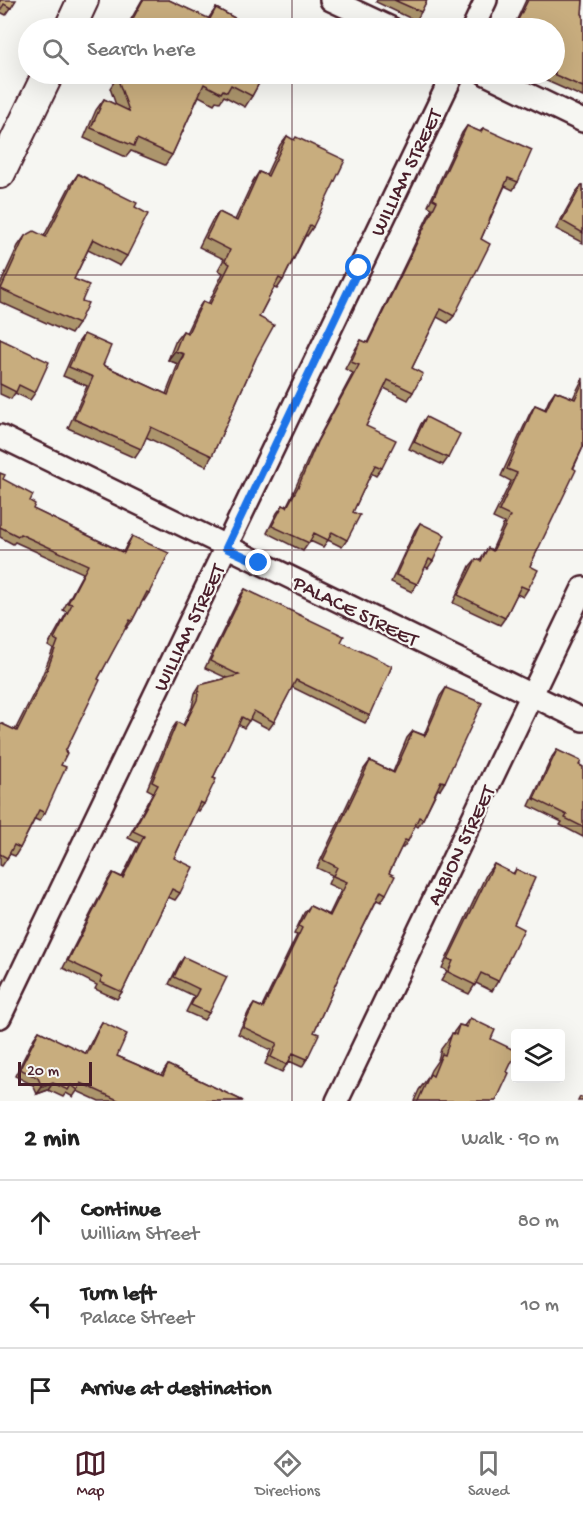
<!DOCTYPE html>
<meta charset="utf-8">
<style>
:root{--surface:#fff;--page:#f6f6f6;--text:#222;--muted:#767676;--line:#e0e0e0;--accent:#4a1f2b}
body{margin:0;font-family:"Gochi Hand",sans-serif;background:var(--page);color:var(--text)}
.controls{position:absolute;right:18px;bottom:18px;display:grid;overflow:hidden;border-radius:6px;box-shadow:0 6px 24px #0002}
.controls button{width:54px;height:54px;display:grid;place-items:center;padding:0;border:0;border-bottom:2px solid var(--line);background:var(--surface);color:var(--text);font:30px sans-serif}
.scale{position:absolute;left:18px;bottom:15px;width:74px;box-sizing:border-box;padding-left:6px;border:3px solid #4a1f2b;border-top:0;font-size:16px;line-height:21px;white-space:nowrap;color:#4a1f2b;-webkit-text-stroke:4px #f6f6f2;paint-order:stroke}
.stop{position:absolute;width:18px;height:18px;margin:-14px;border:4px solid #1a73e8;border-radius:50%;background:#fff}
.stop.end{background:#1a73e8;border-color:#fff;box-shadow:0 2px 6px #0008}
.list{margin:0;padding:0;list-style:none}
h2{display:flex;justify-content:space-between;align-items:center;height:78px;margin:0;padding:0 24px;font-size:26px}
h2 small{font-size:20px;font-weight:400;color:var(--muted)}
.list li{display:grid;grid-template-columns:39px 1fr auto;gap:18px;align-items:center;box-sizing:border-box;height:84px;padding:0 24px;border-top:2px solid var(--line)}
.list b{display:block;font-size:22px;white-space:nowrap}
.list p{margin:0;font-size:20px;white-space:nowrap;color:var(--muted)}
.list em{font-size:20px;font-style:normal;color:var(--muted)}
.icon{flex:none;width:33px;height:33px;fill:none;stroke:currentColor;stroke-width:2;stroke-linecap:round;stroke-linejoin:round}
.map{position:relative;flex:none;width:583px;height:1101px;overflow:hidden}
.search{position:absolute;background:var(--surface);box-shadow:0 6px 24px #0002;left:18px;right:18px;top:18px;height:66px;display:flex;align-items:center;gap:15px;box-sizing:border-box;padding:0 21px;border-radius:33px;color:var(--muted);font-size:22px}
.sheet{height:330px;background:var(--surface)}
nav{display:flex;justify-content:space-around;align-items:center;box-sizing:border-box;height:84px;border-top:2px solid var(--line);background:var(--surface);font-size:16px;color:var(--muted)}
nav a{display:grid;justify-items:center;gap:3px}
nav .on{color:var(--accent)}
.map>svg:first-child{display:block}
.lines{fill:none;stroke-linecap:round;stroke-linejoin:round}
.minor-casing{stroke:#4a1f2b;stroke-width:26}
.secondary-casing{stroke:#4a1f2b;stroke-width:34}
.minor{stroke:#f6f6f2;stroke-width:21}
.secondary{stroke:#f6f6f2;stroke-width:30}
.wall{fill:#ac956c;stroke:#4a1f2b;stroke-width:1.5}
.shaded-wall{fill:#8c7958;stroke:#4a1f2b;stroke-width:1.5}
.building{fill:#c8ad7e;stroke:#4a1f2b;stroke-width:1.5}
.route{stroke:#1a73e8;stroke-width:8}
.grid{fill:none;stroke:#4a1f2b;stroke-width:1.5;stroke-opacity:0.55}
.labels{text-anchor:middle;stroke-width:4.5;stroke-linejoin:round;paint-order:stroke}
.street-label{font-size:21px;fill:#4a1f2b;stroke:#f6f6f2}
</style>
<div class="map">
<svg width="583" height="1101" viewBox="0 0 583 1101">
<rect width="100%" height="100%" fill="#f6f6f2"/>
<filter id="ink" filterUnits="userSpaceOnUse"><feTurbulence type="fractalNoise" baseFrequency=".0167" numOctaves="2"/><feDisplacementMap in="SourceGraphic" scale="12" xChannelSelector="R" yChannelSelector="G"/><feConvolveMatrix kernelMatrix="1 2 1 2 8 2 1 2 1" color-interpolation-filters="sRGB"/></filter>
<g filter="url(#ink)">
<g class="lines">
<defs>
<g id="minor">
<path d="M 331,0 L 391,28"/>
<path d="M 473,28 L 486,0"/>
<path d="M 486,74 L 583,121"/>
<path d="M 0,436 L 583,720"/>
<path d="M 0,1017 L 453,74"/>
<path d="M 337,1101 L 583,588"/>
</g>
<g id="secondary">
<path d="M 70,28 L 83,0"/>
<path d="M 0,173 L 48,74"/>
</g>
</defs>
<use href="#minor" class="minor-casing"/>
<use href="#secondary" class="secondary-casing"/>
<use href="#minor" class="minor"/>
<use href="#secondary" class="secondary"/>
</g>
<g class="wall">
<path d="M 0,0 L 11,8 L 6,15 L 0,12 Z"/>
<path d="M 142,0 L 169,0 L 208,19 L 216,8 L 253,28 L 126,28 Z"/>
<path d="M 377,0 L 427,0 L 421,12 L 416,21 L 376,2 Z"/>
<path d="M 526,0 L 583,0 L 582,14 L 583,15 L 583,97 L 531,74 L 555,74 L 555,28 L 513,28 Z"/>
<path d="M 264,74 L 252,96 L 245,107 L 224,96 L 220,102 L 216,101 L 214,104 L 199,96 L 172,155 L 165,165 L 131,151 L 126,157 L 84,138 L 96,110 L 104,99 L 116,105 L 110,88 L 117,77 Z"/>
<path d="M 467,126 L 480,132 L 483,128 L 518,182 L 513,190 L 505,186 L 481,239 L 454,316 L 448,323 L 437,317 L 412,368 L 413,392 L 408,400 L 384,388 L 366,426 L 382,468 L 376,476 L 371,473 L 353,512 L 347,540 L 342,547 L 328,540 L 323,547 L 310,541 L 303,551 L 267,533 L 277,513 L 283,505 L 286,507 L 293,493 L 312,450 L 353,373 L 345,369 L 356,348 L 361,340 L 367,343 L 432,208 L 428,206 L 462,133 Z"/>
<path d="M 287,136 L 313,227 L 307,236 L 306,235 L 283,280 L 277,289 L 274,288 L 259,317 L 256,358 L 212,456 L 206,466 L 146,437 L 141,449 L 135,458 L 68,428 L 87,386 L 63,376 L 77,344 L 84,334 L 103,365 L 166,394 L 178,364 L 168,360 L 176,340 L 183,331 L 186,333 L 197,310 L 203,301 L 208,304 L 223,273 L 218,270 L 224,259 L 199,247 L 212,221 L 219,212 L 235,220 L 253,181 L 259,172 L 266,175 L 280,145 Z"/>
<path d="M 78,174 L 135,207 L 127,256 L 120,266 L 88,250 L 74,279 L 82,301 L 78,324 L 71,334 L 0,302 L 0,285 L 18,246 L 25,236 L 44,236 L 71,184 Z"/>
<path d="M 582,185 L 583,185 L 583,243 L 556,229 L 576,192 Z"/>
<path d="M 0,339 L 35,393 L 30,400 L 15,393 L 11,399 L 0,394 Z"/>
<path d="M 583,378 L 583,447 L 530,566 L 528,589 L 523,597 L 517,594 L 505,618 L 500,625 L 453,603 L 470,566 L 476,559 L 480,561 L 488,548 L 492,550 L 504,523 L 493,518 L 511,481 L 501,476 L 530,413 L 535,405 L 545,409 L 550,398 L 555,391 L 573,398 Z"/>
<path d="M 426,417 L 448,458 L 443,465 L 409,449 L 421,424 Z"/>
<path d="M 0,473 L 3,479 L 30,501 L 33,509 L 123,552 L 127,544 L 132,536 L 149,593 L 144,601 L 143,600 L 132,621 L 126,629 L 125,628 L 98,679 L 65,752 L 61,765 L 45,813 L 39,821 L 35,819 L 20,848 L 15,856 L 10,854 L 2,866 L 0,865 L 0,723 L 15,730 L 40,681 L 53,649 L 48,646 L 67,612 L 63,610 L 83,573 L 15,542 L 13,544 L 0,537 Z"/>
<path d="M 420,523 L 433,561 L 428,568 L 425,567 L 417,584 L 412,592 L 391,582 L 415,530 Z"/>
<path d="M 245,589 L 341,642 L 370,716 L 365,723 L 292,687 L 274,722 L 269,729 L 250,719 L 244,728 L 238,724 L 213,778 L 204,804 L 199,811 L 196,810 L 174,858 L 180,893 L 175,900 L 168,897 L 122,992 L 117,999 L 95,989 L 97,985 L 63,968 L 108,880 L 113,873 L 122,877 L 139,843 L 128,838 L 153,792 L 147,789 L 172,729 L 177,722 L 183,725 L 192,707 L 195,693 L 200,685 L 227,678 L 205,668 L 240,596 Z"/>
<path d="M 446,688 L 440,790 L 438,789 L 423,819 L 418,827 L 415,825 L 408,841 L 403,848 L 401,848 L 389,873 L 386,894 L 381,902 L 377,900 L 340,974 L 314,1032 L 307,1059 L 302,1067 L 289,1061 L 282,1072 L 265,1064 L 271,1050 L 238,1034 L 249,1011 L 254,1004 L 262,1007 L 297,935 L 294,934 L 304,913 L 310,906 L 329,915 L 341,890 L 328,884 L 332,875 L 317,868 L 364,769 L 370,761 L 393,772 L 407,738 L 413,731 L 424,735 L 440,696 Z"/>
<path d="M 557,750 L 583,767 L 583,837 L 560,825 L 562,822 L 529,806 L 552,757 Z"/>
<path d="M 494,864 L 513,874 L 516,869 L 514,924 L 498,981 L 492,991 L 476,983 L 469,994 L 441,981 L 447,971 L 442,968 L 487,873 Z"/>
<path d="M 184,957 L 209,1013 L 204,1020 L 186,1012 L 194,996 L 169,984 L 179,964 Z"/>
<path d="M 470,1018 L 491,1039 L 507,1072 L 496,1101 L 414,1101 L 419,1090 L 427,1079 L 431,1070 L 438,1060 L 441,1049 L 459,1025 L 464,1026 Z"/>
<path d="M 102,1022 L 117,1056 L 161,1075 L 168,1065 L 243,1101 L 99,1101 L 77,1091 L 73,1097 L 66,1093 L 63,1097 L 48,1090 L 37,1094 L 33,1085 L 15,1076 L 34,1038 L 39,1031 L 85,1054 L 97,1030 Z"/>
</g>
<g class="shaded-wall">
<path d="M 175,351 L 184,354 L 178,364 L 168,360 Z"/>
<path d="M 441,781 L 445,782 L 440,790 L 436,788 Z"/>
<path d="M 53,1083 L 48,1090 L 37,1094 L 42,1087 Z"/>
</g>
<g class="building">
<path d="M 0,0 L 16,0 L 11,8 L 4,4 L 0,11 Z"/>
<path d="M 143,0 L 169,0 L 210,19 L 216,8 L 253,28 L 128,28 Z"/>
<path d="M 394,0 L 427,0 L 421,12 Z"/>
<path d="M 528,0 L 583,0 L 582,14 L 583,15 L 583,87 L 553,74 L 555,74 L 555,28 L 514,28 Z"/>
<path d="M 120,74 L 264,74 L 252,96 L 231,85 L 227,92 L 223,90 L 221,93 L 204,84 L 172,155 L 137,139 L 134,146 L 91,128 L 104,99 L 129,111 L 117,77 Z"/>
<path d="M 467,126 L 481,132 L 483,128 L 532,150 L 518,182 L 508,178 L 481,239 L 490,244 L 454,316 L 441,309 L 412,368 L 423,374 L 413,392 L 388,380 L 366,426 L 396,440 L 382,468 L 375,465 L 353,512 L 360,515 L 347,540 L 332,532 L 328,540 L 314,533 L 309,543 L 272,526 L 283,505 L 287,507 L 299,485 L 317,442 L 359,365 L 351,362 L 361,340 L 368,343 L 437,201 L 433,199 Z"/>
<path d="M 287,136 L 294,140 L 296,137 L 345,160 L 313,227 L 310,225 L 283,280 L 279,278 L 259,317 L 274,325 L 256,358 L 212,456 L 151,427 L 141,449 L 74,419 L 93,377 L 69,367 L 84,334 L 111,346 L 103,365 L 168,395 L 184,354 L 175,351 L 183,331 L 188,333 L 203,301 L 210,304 L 230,264 L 225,261 L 230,250 L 206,238 L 219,212 L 237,221 L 259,172 L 268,176 Z"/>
<path d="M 78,174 L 137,203 L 135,207 L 148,214 L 127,256 L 93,239 L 74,279 L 89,285 L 82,301 L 88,303 L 78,324 L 1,289 L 25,236 L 34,231 L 46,237 Z"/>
<path d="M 582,185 L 583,185 L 583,233 L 562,221 Z"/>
<path d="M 0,339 L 49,362 L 35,393 L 19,385 L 16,392 L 0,384 Z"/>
<path d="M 583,382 L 583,447 L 573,468 L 576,470 L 530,566 L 538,570 L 528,589 L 521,586 L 505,618 L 458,595 L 476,559 L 481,561 L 488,548 L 493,551 L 510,516 L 499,511 L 517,473 L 507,469 L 535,405 L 546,410 L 555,391 L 575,399 Z"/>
<path d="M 426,417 L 460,434 L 448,458 L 414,442 Z"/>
<path d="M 0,473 L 5,475 L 3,479 L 33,495 L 30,501 L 35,504 L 33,509 L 124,553 L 132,536 L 169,553 L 149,593 L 147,592 L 132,621 L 130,620 L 98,679 L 100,680 L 65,752 L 67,753 L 61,765 L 66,767 L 45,813 L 39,810 L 20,848 L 14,845 L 7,858 L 0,854 L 0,723 L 17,731 L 46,673 L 58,641 L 54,639 L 72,604 L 68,603 L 88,565 L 20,534 L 18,536 L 0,527 Z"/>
<path d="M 420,523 L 445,535 L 433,561 L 429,559 L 417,584 L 396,575 Z"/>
<path d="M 245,589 L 344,636 L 341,642 L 392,666 L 370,716 L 296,680 L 274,722 L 254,711 L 249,721 L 242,717 L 213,778 L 216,779 L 204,804 L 200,802 L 174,858 L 193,867 L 180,893 L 172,889 L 122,992 L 100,982 L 102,977 L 68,961 L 113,873 L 123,878 L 144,836 L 133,831 L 158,785 L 152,782 L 177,722 L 184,726 L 197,700 L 200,685 L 239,675 L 210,661 Z"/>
<path d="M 446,688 L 482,703 L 445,782 L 441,781 L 423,819 L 419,817 L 408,841 L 405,840 L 389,873 L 395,876 L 386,894 L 381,891 L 340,974 L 314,1032 L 319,1034 L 307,1059 L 293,1053 L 287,1065 L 271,1057 L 277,1043 L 243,1027 L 254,1004 L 263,1008 L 302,928 L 299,926 L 310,906 L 330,916 L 347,882 L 333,876 L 337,867 L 323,860 L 370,761 L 394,773 L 413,731 L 425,736 Z"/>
<path d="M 557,750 L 581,761 L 579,765 L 583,767 L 583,827 L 565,818 L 567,815 L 534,799 Z"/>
<path d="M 494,864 L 514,874 L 516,869 L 535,878 L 514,924 L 524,929 L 498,981 L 481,973 L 475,985 L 448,972 L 453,961 L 448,959 Z"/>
<path d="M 184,957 L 227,977 L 209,1013 L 191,1005 L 199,989 L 174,977 Z"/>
<path d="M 470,1018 L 495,1030 L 491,1039 L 516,1051 L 516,1053 L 507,1072 L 509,1073 L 496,1101 L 418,1101 L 430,1074 L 433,1076 L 442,1054 L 445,1055 L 452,1033 L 456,1035 L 459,1025 L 467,1027 Z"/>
<path d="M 102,1022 L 127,1034 L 117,1056 L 163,1076 L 168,1065 L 243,1101 L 120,1101 L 81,1083 L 78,1090 L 71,1085 L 68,1090 L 53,1083 L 42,1087 L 38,1078 L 20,1069 L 39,1031 L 87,1054 Z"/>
<path d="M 580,1097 L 583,1099 L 583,1101 L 578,1101 Z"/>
</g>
</g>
<g class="lines" filter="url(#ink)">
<path class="route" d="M 259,563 L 226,548 L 359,268"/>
</g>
<path class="grid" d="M 292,0 L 292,28M 292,74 L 292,1101M 0,275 L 583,275M 0,550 L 583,550M 0,826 L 583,826"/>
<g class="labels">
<g class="street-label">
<text transform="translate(405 172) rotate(-64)" y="7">WILLIAM STREET</text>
<text transform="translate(356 610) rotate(26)" y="7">PALACE STREET</text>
<text transform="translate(188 627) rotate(-64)" y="7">WILLIAM STREET</text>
<text transform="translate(460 845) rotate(-64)" y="7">ALBION STREET</text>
</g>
</g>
</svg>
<div class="controls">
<button><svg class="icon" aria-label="layers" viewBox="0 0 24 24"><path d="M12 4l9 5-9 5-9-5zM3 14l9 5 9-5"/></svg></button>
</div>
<div class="scale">20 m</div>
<div class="stop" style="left:359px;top:268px"></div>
<div class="stop end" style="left:259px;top:563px"></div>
<div class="search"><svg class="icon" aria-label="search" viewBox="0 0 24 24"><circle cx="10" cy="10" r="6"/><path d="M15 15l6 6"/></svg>Search here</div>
</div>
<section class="sheet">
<h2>2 min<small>Walk · 90 m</small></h2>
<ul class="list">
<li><svg class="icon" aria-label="ahead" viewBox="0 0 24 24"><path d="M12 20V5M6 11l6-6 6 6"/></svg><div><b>Continue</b><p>William Street</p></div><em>80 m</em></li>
<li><svg class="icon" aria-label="left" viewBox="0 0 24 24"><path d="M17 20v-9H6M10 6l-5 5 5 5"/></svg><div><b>Turn left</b><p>Palace Street</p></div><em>10 m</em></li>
<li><svg class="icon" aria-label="arrive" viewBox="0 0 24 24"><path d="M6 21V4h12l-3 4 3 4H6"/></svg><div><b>Arrive at destination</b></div></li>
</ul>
</section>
<nav>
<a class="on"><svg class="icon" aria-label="map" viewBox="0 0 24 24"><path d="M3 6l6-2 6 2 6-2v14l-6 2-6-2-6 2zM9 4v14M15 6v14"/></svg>Map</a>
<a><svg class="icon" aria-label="directions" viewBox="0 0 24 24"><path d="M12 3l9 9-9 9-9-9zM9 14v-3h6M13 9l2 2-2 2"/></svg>Directions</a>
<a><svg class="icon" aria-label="saved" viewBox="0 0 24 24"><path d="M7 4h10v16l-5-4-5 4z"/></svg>Saved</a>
</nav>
